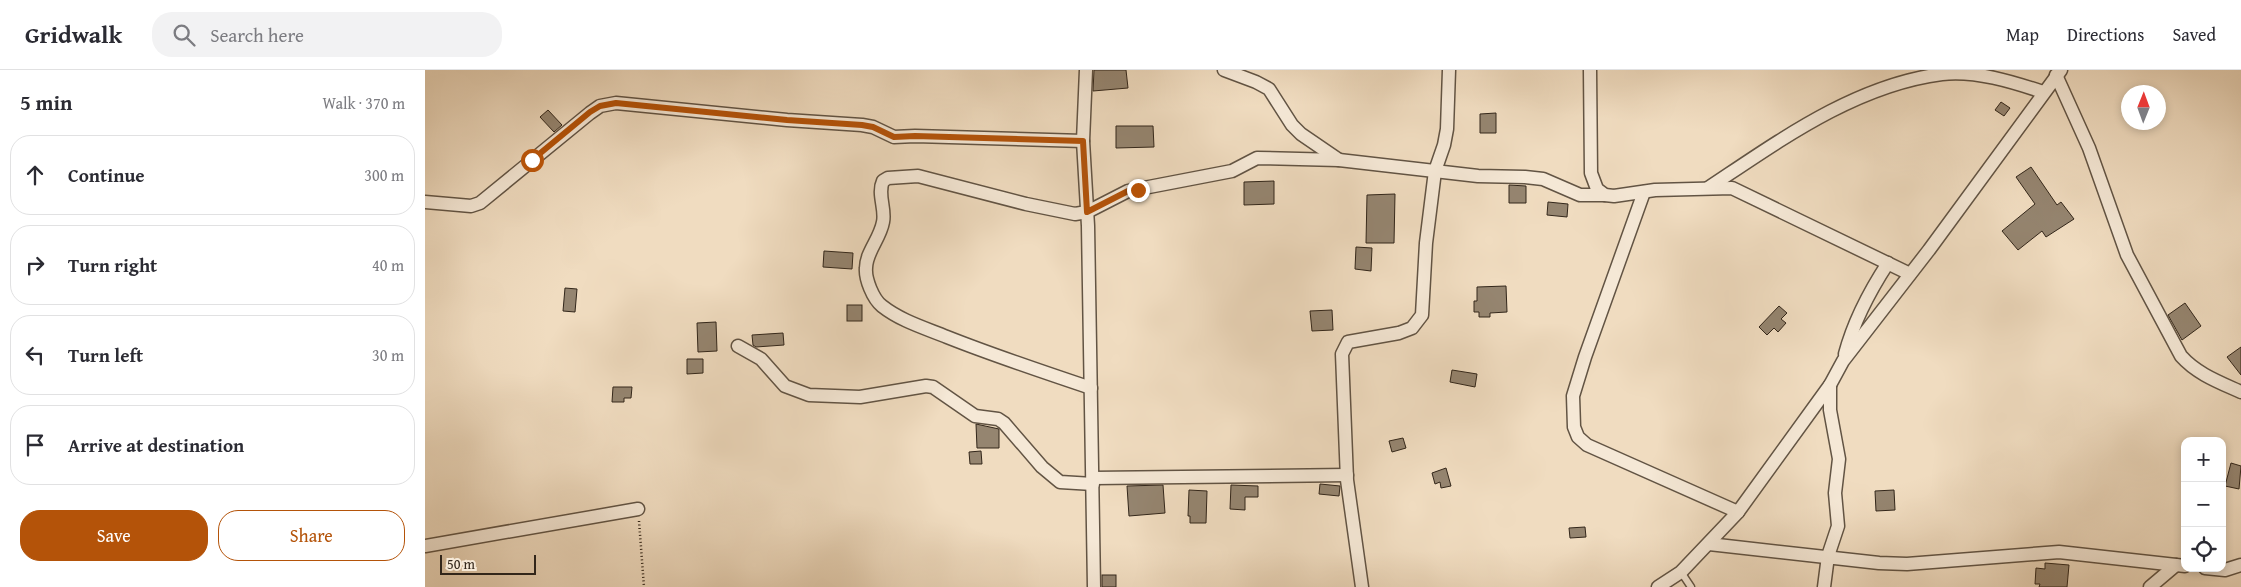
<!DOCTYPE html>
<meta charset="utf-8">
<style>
:root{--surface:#fff;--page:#f2f2f3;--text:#2b2b33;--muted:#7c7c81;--line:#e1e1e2;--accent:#b45309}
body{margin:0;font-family:"Gentium Book Plus",serif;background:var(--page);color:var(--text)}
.controls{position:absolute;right:15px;bottom:15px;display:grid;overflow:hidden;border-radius:10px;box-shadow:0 2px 8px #0003}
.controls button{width:45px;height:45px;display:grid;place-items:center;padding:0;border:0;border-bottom:1px solid var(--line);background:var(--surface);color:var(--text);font:25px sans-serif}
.compass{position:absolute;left:1696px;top:15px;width:45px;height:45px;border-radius:50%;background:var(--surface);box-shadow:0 2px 8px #0003;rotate:1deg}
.scale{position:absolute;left:15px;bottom:12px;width:96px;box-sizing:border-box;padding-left:5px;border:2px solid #32261a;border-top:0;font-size:14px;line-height:18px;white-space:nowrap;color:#32261a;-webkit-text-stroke:4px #f5e8d6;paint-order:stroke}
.stop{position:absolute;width:15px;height:15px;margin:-11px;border:4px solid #b45309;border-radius:50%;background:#fff}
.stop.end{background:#b45309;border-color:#fff;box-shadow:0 1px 5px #0008}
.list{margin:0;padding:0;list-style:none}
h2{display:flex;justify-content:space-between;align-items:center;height:65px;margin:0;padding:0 20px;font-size:21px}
h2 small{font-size:16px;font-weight:400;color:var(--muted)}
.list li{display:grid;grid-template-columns:32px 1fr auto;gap:15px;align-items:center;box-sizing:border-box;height:80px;margin:0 10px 10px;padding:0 10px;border:1px solid var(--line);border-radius:20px}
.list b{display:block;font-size:19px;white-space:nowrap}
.list em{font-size:16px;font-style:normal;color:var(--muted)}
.actions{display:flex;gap:10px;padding:15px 20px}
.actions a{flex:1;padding:11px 0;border:1px solid var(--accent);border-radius:20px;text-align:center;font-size:18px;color:var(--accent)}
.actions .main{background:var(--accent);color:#fff}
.icon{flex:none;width:28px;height:28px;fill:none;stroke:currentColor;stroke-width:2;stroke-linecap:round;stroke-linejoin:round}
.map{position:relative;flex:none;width:1816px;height:517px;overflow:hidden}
header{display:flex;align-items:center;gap:30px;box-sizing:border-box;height:70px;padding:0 25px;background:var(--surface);border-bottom:1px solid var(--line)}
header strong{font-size:24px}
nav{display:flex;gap:28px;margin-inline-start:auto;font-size:18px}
.search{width:350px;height:45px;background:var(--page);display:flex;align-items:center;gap:12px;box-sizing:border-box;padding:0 18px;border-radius:20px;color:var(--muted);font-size:19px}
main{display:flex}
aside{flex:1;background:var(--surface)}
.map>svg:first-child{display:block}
.building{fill:#958570;stroke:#32261a}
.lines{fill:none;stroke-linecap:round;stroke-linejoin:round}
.service-casing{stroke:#625444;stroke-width:9}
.minor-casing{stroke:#625444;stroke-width:15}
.path{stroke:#32261a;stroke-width:2.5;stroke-dasharray:1 2.5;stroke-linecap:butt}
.service{stroke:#f5e8d6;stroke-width:6}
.minor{stroke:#f5e8d6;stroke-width:12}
.route{stroke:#b45309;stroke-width:6}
</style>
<header>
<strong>Gridwalk</strong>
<div class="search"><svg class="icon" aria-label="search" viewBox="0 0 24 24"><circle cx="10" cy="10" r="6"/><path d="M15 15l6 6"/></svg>Search here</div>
<nav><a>Map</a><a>Directions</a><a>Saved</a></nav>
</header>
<main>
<aside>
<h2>5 min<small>Walk · 370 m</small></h2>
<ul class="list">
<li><svg class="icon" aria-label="ahead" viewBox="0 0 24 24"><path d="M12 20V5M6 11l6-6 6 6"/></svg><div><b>Continue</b></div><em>300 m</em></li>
<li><svg class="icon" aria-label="right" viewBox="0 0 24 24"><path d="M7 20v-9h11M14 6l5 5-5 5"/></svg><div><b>Turn right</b></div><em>40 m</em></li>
<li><svg class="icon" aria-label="left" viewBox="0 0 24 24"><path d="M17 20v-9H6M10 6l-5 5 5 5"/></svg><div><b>Turn left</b></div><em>30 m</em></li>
<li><svg class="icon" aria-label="arrive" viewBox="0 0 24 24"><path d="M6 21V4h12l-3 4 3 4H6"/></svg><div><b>Arrive at destination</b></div></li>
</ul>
<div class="actions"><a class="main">Save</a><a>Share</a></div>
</aside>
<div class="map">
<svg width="1816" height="517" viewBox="0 0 1816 517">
<rect width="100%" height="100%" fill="#f0dcc0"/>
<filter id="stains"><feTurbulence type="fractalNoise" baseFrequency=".004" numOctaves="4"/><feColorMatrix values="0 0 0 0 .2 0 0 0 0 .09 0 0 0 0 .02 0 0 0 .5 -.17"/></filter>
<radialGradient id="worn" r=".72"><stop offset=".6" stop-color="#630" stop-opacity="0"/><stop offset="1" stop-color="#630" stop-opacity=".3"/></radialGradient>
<g class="building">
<path d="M 669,0 L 701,0 L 703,18 L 668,21 Z"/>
<path d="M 1576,32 L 1585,38 L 1579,46 L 1570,40 Z"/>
<path d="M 123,40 L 137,55 L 129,62 L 115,47 Z"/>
<path d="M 1071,43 L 1071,63 L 1055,63 L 1055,44 Z"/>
<path d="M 691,56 L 728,56 L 729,77 L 691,78 Z"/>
<path d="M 1606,97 L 1632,135 L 1636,132 L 1649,149 L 1621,167 L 1617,161 L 1593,180 L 1577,161 L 1610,134 L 1591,107 Z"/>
<path d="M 849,111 L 849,134 L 819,135 L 819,112 Z"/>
<path d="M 1084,115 L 1101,116 L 1101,133 L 1084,133 Z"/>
<path d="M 970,124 L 969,173 L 941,173 L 942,125 Z"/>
<path d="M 1123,132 L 1143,134 L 1142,147 L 1122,145 Z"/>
<path d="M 931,177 L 947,178 L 946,201 L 930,199 Z"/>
<path d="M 399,181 L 428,183 L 427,199 L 398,197 Z"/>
<path d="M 1081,216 L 1082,242 L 1065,243 L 1065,247 L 1054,247 L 1054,242 L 1049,242 L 1049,231 L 1052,231 L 1052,217 Z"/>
<path d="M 140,218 L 152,219 L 150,242 L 138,241 Z"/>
<path d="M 1760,233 L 1776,256 L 1757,270 L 1743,245 Z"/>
<rect x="422" y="235" width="15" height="16"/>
<path d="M 1354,236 L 1362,243 L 1356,249 L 1361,253 L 1353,262 L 1349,258 L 1342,265 L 1334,257 Z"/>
<path d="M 907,240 L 908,260 L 887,261 L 885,241 Z"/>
<path d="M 291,252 L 292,281 L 273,282 L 272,253 Z"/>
<path d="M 358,263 L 359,275 L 331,277 L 328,275 L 327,265 Z"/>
<path d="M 1816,277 L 1816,305 L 1802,287 Z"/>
<path d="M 262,289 L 278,289 L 278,303 L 262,304 Z"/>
<path d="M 1027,300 L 1052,304 L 1050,317 L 1025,312 Z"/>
<path d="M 188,317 L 207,317 L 206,328 L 199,328 L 199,332 L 187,332 Z"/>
<path d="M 551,354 L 574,359 L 574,378 L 552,378 Z"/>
<path d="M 978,368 L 981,378 L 967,382 L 964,371 Z"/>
<path d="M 556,381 L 557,394 L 545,394 L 544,382 Z"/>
<path d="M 1806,393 L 1816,396 L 1814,419 L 1800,416 Z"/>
<path d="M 1021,398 L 1026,416 L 1016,418 L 1015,412 L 1010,414 L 1007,403 Z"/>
<path d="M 895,414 L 915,416 L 914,426 L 894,424 Z"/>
<path d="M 738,415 L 740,443 L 704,446 L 702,416 Z"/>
<path d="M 806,415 L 833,416 L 833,427 L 820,427 L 820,440 L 805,439 Z"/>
<path d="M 764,420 L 782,421 L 781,453 L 765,453 L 765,446 L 763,446 Z"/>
<path d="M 1469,420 L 1470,440 L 1451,441 L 1450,421 Z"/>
<path d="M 1160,457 L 1161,467 L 1145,468 L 1144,458 Z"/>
<path d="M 1620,493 L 1644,495 L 1642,517 L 1614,517 L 1615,514 L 1610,514 L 1611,498 L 1620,499 Z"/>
<rect x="677" y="505" width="14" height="12"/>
</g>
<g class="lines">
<defs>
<path id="service" d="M 1256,502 L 1266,517"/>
<g id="minor">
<path d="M 661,0 L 658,71 L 663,156 L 669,517"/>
<path d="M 799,0 L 831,12 L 844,19 L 867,55 L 876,64 L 914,90"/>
<path d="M 1165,0 L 1166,103 L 1172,119 L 1180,125 L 1189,126 L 1230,120 L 1307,118 L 1485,204"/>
<path d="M 1631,5 L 1664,78 L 1702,185 L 1756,286 C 1772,304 1794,312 1816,322"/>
<path d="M 1283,118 C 1354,71 1430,15 1517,4 C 1550,0 1588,12 1618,22"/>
<path d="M 1219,122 L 1160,287 L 1148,326 L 1149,357 L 1153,367 L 1162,375 L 1313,442"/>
<path d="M 0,132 L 46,136 L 55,133 L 165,43 L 175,36 L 191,33 L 362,50 L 437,55 L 448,57 L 469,67 L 490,66 L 658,71"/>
<path d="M 313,276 L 336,289 L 360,316 L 384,325 L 435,327 L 501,316 L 508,317 L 550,346 L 573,349 L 579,353 L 617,397 L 635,412 L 668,414"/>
<path d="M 1420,284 C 1429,250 1444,222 1463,193"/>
<path d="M 666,318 C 618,302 570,286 522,267 C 500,258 476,251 457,236 C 448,229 440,209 441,198 C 441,182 455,169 458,152 C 461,139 452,124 458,111 L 463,108 L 493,106 L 601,134 L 650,144 L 662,142 L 703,121 L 807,101 L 832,88 L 914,90 L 1053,106 L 1100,107 L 1118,109 L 1155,125 L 1180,125"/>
<path d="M 668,408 L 922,405"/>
<path d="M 1284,474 L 1454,493 L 1482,494 L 1634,482 L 1760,496"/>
<path d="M 0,476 L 213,439"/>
<path d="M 1780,498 L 1800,500 L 1816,495"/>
<path d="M 937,517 L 922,410 L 917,284 L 923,272 L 974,263 L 987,258 L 997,245 L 1001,173 L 1010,101 L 1019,75 L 1022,59 L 1024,0"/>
<path d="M 1233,517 L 1256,502 L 1313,442 L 1405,315 L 1418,291 L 1504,180 L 1636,0"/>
<path d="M 1399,517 L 1403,486 L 1413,456 L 1410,423 L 1414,389 L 1405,340 L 1405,315"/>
<path d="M 1725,517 L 1751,495"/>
</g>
</defs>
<use href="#service" class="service-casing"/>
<use href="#minor" class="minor-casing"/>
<path class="path" d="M 214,451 L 219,517"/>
<use href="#service" class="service"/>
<use href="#minor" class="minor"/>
</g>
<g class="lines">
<path class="route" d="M 107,90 L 165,42 L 175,36 L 191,33 L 362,50 L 437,55 L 448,57 L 469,67 L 490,66 L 658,71 L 662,142 L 703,121 L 713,120"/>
</g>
<rect width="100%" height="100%" filter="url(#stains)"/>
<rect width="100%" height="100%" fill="url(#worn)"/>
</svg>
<div class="controls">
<button>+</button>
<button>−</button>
<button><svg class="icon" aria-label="locate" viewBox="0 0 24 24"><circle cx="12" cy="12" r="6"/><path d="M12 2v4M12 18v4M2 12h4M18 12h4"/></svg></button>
</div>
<svg class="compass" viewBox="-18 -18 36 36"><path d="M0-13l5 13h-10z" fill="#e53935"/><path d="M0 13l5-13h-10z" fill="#7c7c81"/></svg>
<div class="scale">50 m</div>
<div class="stop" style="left:107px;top:90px"></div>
<div class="stop end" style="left:713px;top:120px"></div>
</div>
</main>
